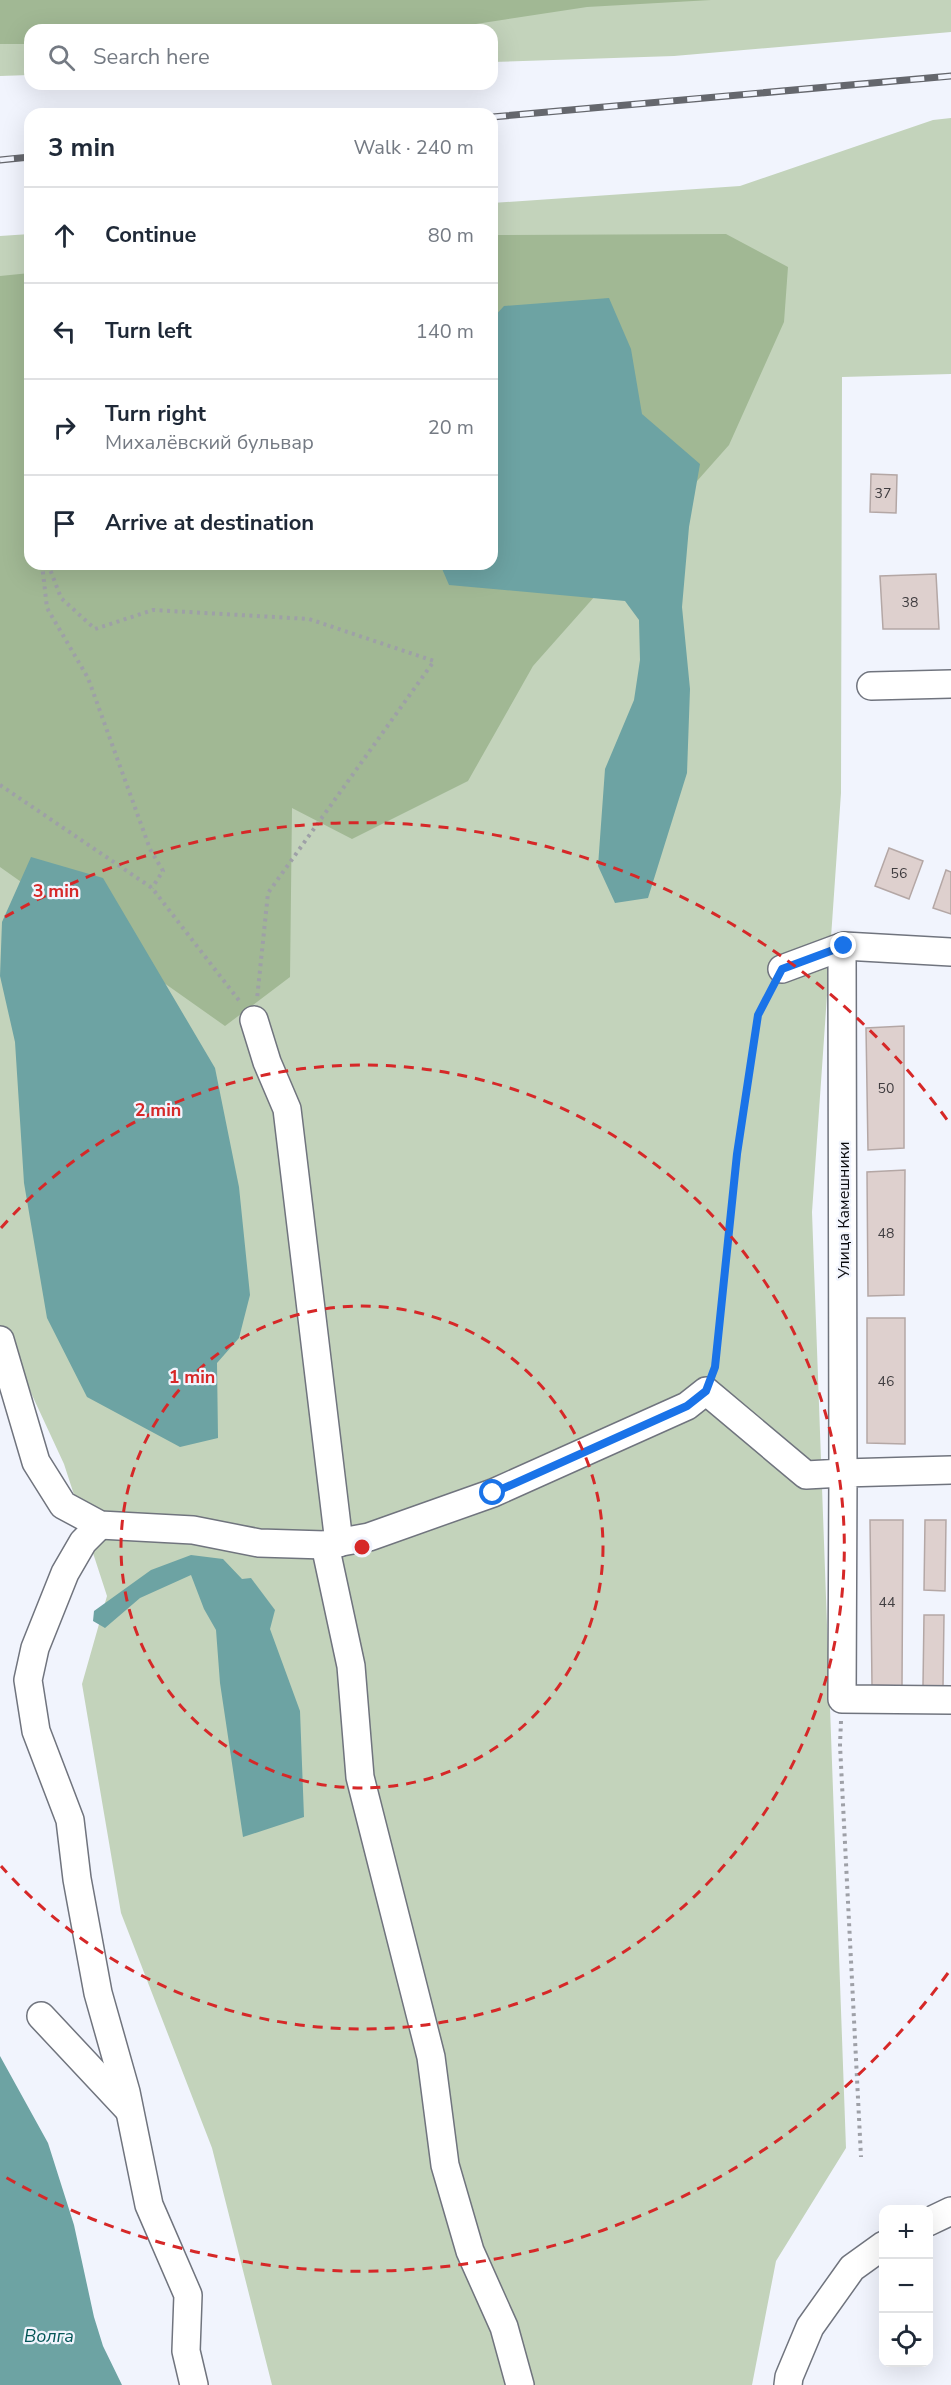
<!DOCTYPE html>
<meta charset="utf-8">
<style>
:root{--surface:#fff;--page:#f6f6f7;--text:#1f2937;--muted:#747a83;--line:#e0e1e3}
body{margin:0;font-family:"Nunito Sans",sans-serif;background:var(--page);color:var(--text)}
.controls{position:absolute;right:18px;bottom:18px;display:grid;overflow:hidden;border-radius:12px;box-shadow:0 6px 24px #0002}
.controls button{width:54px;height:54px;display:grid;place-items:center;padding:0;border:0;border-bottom:2px solid var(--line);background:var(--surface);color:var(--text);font:30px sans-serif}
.stop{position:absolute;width:18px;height:18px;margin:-14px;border:4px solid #1a73e8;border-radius:50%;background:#fff}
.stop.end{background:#1a73e8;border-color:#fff;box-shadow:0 2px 6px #0008}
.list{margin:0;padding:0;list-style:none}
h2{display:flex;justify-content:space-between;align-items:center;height:78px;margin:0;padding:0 24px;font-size:26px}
h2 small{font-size:20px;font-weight:400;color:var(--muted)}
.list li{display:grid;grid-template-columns:39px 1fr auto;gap:18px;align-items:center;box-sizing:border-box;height:96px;padding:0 24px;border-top:2px solid var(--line)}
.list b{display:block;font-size:22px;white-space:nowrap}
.list p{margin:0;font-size:20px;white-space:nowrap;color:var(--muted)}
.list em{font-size:20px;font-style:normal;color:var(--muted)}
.icon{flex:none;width:33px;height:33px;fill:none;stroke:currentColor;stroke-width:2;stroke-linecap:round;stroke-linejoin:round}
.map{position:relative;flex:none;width:951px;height:2385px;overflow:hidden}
.search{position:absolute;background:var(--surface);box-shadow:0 6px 24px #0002;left:24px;top:24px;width:474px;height:66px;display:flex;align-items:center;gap:15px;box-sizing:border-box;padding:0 21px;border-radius:18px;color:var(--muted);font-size:22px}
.panel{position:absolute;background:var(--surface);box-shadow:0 6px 24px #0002;left:24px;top:108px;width:474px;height:462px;border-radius:18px}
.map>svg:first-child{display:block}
.green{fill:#c3d3bb}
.forest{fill:#a1b894}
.water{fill:#6da3a3}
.building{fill:#ded0ce;stroke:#b4a7a5;stroke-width:1.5}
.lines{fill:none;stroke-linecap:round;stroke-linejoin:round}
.minor-casing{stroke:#70747e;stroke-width:30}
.path{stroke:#9ea0a7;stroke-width:4;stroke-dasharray:3 4.5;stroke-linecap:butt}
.minor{stroke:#fff;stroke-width:27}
.rail-casing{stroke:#65676d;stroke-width:7}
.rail{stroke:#f1f4fd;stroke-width:4.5;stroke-dasharray:14;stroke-linecap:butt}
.route{stroke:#1a73e8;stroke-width:8}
.ring{fill:none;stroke:#d62828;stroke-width:3;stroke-dasharray:10 8}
.labels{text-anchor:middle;stroke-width:4.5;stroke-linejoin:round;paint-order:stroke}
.number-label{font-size:14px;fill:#403d40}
.street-label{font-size:16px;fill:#0b0c10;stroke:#f1f4fd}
.water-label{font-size:18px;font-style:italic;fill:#035657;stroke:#f1f4fd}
.centre{fill:#d62828;stroke:#f1f4fd;stroke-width:3}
.ring-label{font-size:18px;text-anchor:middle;font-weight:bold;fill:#d62828;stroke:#f1f4fd;stroke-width:4.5;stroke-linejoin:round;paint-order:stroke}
</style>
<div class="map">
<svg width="951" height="2385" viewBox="0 0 951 2385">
<rect width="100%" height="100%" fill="#f1f4fd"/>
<g class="green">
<path d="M 0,0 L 951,0 L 951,32 L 674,56 L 492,62 L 492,30 L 30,30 L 30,75 L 0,76 Z"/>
<path d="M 951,118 L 951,374 L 842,377 L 841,793 L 812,1212 L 846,2148 L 776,2261 L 752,2385 L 272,2385 L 212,2148 L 121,1913 L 82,1684 L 107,1596 L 64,1464 L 0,1326 L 0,236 L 30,234 L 30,564 L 492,564 L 492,203 L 740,186 L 933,120 Z"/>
</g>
<g class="forest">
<path d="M 0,0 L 711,0 L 587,7 L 437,30 L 30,30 L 30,44 L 0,44 Z"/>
<path d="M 726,234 L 788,267 L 784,322 L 729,445 L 533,666 L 468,781 L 352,839 L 292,808 L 290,977 L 225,1026 L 0,867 L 0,276 L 30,273 L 30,564 L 492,564 L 492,235 Z"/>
</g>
<g class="water">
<path d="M 609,298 L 631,349 L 642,414 L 700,464 L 689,527 L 682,607 L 690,689 L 687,773 L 648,898 L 615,903 L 598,866 L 605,769 L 634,700 L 640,660 L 639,620 L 625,601 L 449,585 L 440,564 L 492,564 L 492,319 L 504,306 Z"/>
<path d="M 31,857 L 103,878 L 215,1068 L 239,1187 L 250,1295 L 239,1338 L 217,1363 L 218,1438 L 180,1447 L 87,1397 L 47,1318 L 24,1183 L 15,1042 L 0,976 L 2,922 Z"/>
<path d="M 191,1555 L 223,1559 L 242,1579 L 251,1578 L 275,1610 L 270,1629 L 300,1711 L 304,1817 L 243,1837 L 220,1683 L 216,1630 L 204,1609 L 191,1575 L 140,1598 L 105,1628 L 93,1621 L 94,1611 L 151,1570 Z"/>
<path d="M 0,2056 L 48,2143 L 74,2225 L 94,2317 L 103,2346 L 122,2385 L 0,2385 Z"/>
</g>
<g class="building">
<path d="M 871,474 L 897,475 L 896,513 L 870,512 Z"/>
<path d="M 936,574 L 939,629 L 883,629 L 880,576 Z"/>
<path d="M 889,848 L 923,861 L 909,899 L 875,886 Z"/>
<path d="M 946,870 L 951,872 L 951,914 L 933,908 Z"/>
<path d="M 904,1026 L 904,1148 L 868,1150 L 866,1028 Z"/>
<path d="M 905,1170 L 904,1295 L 868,1296 L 867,1172 Z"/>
<path d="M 867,1318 L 905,1318 L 905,1444 L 867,1443 Z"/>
<path d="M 870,1520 L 903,1520 L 902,1686 L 872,1685 Z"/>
<path d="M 925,1520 L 946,1520 L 945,1591 L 924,1590 Z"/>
<path d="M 924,1615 L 944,1615 L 943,1687 L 923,1686 Z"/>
</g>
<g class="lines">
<defs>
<g id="minor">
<path d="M 871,686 L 951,684"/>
<path d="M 782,969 L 844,946 L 951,952"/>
<path d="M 254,1020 L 267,1062 L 287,1109 L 339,1543"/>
<path d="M 0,1340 L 36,1462 L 63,1505 L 100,1525 L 193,1530 L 259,1543 L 325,1545 L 369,1537 L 493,1493 L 687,1406 L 706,1391 L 806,1475 L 843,1473 L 842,947"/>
<path d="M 951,1470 L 843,1473 L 842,1699 L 951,1700"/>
<path d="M 100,1525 L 83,1542 L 65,1573 L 35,1648 L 28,1680 L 36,1731 L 70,1820 L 77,1879 L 98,1993 L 126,2092 L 149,2205 L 188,2295 L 186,2351 L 194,2385"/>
<path d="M 325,1545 L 351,1666 L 360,1777 L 431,2057 L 445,2165 L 470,2251 L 504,2327 L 520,2385"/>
<path d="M 41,2016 L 129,2110"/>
<path d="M 928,2222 L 951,2211"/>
<path d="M 788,2385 L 789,2377 L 810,2327 L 852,2268 L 884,2245"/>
</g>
</defs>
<use href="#minor" class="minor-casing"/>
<g class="path">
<path d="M 42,564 L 47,608 L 88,678 L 150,849 L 163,871 L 152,888"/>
<path d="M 48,564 L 61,598 L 95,629 L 153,610 L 309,619 L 434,661 L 268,893 L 257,999"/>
<path d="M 0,785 L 152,888 L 241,1003"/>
<path d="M 713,1371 L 737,1154 L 752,1053 L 758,1015 L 772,989"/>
<path d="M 841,1721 L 840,1745 L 861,2157"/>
</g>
<use href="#minor" class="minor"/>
<defs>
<g id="rail">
<path d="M 492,117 L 951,76"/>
<path d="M 0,160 L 30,157"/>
</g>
</defs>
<use href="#rail" class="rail-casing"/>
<use href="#rail" class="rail"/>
</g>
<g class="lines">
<path class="route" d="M 493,1493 L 687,1406 L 706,1391 L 715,1367 L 737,1154 L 758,1015 L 782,969 L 844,946"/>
</g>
<g class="ring">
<circle cx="362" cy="1547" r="241"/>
<path d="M1 1228A482 482 0 1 1 1 1866"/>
<path d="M948 1973A724 724 0 0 1 0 2174M5 917A724 724 0 0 1 948 1121"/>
</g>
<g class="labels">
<g class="number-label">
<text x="883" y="498">37</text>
<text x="910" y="607">38</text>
<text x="899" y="878">56</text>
<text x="886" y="1093">50</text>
<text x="886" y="1238">48</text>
<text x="886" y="1386">46</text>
<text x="887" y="1607">44</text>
</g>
<g class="street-label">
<text transform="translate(843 1210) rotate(-90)" y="6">Улица Камешники</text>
</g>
<g class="water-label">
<text x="49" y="2342">Волга</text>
</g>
</g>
<circle cx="362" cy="1547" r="9" class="centre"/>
<g class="ring-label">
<text x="56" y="897">3 min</text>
<text x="158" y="1116">2 min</text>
<text x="192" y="1383">1 min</text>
</g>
</svg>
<div class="controls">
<button>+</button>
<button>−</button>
<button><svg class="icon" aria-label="locate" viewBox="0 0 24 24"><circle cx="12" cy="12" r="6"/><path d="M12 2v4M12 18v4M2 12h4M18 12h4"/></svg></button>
</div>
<div class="stop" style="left:493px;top:1493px"></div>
<div class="stop end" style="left:844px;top:946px"></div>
<div class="search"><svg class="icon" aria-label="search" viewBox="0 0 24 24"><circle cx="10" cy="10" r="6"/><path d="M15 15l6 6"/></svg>Search here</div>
<section class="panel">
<h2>3 min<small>Walk · 240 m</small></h2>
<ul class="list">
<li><svg class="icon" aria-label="ahead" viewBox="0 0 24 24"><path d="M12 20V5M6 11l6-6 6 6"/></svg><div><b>Continue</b></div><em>80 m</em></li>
<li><svg class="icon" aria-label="left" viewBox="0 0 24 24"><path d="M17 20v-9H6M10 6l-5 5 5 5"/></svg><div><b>Turn left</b></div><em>140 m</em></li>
<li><svg class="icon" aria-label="right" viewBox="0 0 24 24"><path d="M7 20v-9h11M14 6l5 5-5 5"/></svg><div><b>Turn right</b><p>Михалёвский бульвар</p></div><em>20 m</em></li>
<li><svg class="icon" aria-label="arrive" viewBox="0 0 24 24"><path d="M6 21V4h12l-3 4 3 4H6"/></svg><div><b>Arrive at destination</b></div></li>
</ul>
</section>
</div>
